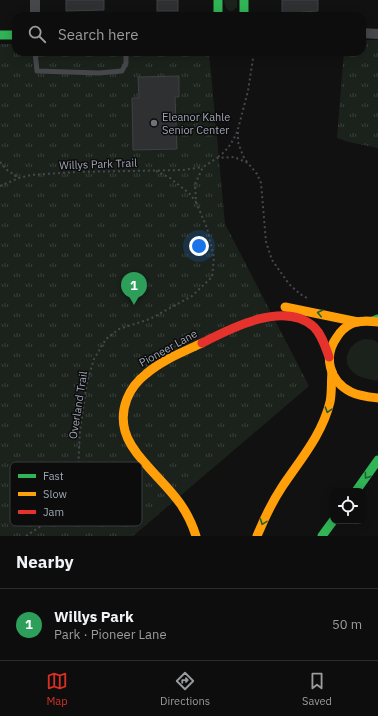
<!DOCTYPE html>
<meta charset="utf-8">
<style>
:root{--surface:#0d0d0d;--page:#161616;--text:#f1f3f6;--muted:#9a9c9d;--line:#2d2d2e;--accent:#d93025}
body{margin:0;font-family:"IBM Plex Sans",sans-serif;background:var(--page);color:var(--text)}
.controls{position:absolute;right:12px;bottom:12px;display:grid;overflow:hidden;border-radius:8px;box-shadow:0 2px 10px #0003}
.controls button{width:36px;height:36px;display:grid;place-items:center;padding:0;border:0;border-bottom:1px solid var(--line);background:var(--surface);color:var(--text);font:20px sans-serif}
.you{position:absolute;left:199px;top:246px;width:14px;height:14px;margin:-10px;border:3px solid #fff;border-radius:50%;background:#1a73e8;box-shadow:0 0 0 6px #1a73e833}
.badge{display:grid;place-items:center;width:26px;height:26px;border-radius:50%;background:var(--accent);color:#fff;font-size:13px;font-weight:700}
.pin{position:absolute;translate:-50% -33px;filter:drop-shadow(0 1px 2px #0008)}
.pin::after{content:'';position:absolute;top:21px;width:14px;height:12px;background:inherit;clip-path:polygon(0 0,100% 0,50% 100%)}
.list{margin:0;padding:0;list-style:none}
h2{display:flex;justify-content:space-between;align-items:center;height:52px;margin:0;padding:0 16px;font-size:17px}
h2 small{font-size:13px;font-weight:400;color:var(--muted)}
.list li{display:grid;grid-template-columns:26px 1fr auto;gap:12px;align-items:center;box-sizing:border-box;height:72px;padding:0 16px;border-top:1px solid var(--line)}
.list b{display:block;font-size:15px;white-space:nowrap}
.list p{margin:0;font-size:13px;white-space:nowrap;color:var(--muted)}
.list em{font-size:13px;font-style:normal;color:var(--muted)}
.icon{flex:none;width:22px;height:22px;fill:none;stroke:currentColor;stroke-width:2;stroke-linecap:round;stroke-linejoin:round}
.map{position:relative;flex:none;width:378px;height:536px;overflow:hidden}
.search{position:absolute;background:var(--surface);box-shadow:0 2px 10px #0003;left:12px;right:12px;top:12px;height:44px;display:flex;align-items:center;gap:10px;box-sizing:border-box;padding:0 14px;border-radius:12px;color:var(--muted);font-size:15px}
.sheet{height:124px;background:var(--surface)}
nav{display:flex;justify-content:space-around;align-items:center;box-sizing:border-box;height:56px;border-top:1px solid var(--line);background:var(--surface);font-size:11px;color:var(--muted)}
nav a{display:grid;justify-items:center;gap:2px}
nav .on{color:var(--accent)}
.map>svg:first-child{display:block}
.green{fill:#1b221b}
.park{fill:url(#park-tufts)}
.building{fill:#2f3032;stroke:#3f4145}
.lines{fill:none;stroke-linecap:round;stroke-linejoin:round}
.path{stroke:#46484c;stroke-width:2;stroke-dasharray:2 3;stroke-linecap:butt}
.lane{stroke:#45474a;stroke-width:5}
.street{stroke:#45474a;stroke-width:10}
.fast{stroke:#30b455;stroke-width:9}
.slow{stroke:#ff9f0a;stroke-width:9}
.jam{stroke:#e5322d;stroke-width:9}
.oneway{stroke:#1e6031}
.poi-dot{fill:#6e727b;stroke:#0c0c0d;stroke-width:1.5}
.labels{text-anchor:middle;stroke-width:3;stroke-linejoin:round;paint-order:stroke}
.poi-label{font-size:11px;fill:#a0a7b4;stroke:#0c0c0d;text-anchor:start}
.street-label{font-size:11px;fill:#a0a7b4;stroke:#0c0c0d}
.key{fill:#0c0c0d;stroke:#383a3f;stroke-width:1}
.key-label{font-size:11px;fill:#a0a7b4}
</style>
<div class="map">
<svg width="378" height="536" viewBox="0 0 378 536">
<defs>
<pattern id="park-tufts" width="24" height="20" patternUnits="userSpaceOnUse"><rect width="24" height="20" fill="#1b221b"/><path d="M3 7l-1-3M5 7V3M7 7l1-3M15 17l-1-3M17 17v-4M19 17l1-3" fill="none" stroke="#393f3a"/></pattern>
</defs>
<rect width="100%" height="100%" fill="#111"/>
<g class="green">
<path d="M 224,0 L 237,0 L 237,7 C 229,16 225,8 224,0 Z"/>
<path d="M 365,339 L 374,340 L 378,343 L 378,377 L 377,381 C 369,379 359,378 353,372 C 340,361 349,342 365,339 Z"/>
</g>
<g class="park">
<path d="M 362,40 L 378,40 L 378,148 L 349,142 L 337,138 L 344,52 L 362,52 Z"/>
<path d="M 0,44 L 16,44 L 16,52 L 209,52 L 225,224 L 309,386 L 133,536 L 0,536 Z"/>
</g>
<g class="building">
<path d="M 66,0 L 104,0 L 104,10 L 66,11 Z"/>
<rect x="157" y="0" width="21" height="11"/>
<path d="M 282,0 L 318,0 L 318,11 L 302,12 L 302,13 L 282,14 Z"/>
<path d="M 179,76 L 179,97 L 175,97 L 177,149 L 133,150 L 132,98 L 139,98 L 138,77 Z"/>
</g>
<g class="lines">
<g class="path">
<path d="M 218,157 C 228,150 233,141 238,130"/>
<path d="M 0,162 L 7,170 L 19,178"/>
<path d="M 247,162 L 243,156 L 238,142 L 238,129 L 248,91 L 254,52"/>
<path d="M 156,171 L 170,178 L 190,194 L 196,202"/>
<path d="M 0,186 L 19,178 L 31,175 L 76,172 L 183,170 L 203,167"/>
<path d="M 26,536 L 59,514 L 73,493 L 78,470 L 80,430 L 87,382 L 94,359 L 106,339 L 119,329 L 150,319 L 192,296 L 212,277 L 214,257 L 207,228 L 196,202 L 195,184 L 203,167 L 217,158 L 234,157 L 248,163 L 257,174 L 261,183 L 266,242 L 272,260 L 289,284 L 300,294 L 307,298"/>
</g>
<path class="lane" d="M 35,52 L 37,71 L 99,73 L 122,71 L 126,63 L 126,52"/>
<g class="street">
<path d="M 35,0 L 35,16"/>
<path d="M 362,33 L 378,34"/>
</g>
<g class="fast">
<path d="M 218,0 L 218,16"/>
<path d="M 244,0 L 244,16"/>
<path d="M 0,35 L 16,35"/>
<path d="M 373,321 L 378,319"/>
<path d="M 356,491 L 378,460"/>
<path d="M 322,536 L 333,521"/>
</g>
<g class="slow">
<path d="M 285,307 L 358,322"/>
<path d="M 378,322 C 369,321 359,320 351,324 C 345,327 340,332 337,337 C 323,356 329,381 351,392 C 359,396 369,397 378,398"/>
<path d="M 196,536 C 185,501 166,488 144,462 C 136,453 128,442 125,431 C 119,409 129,387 146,374 C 162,360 183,352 202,343"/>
<path d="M 257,536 C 264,519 272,502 282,487 C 300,460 322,435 330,402 C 332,393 331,382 332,372"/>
</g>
<path class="jam" d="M 202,343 C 231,328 285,300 314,327 C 322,335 325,346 329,357"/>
</g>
<defs><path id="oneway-chevron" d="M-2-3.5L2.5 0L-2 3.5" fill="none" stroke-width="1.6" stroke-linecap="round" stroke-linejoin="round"/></defs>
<g class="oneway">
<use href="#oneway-chevron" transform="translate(320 313) rotate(-167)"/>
<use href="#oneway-chevron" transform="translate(328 410) rotate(107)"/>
<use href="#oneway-chevron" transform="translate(367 476) rotate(126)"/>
<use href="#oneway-chevron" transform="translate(263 522) rotate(111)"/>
</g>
<circle class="poi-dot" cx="154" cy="123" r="4"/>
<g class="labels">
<g class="poi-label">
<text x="162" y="121">Eleanor Kahle<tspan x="162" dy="13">Senior Center</tspan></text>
</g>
<g class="street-label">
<text transform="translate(98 164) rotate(-2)" y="4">Willys Park Trail</text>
<text transform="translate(168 348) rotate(-29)" y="4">Pioneer Lane</text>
<text transform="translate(78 405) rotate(-81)" y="4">Overland Trail</text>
</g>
</g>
<rect x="10" y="462" width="132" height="64" rx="6" class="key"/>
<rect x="18" y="474" width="18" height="4" fill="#30b455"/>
<rect x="18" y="492" width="18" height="4" fill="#ff9f0a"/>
<rect x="18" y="510" width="18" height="4" fill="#e5322d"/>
<g class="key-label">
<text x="43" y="480">Fast</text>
<text x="43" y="498">Slow</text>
<text x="43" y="516">Jam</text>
</g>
</svg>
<div class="controls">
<button><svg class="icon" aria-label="locate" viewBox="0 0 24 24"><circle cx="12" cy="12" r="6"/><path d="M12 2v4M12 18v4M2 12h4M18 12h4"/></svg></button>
</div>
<div class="you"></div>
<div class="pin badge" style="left:134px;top:305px;background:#2e9e5b">1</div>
<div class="search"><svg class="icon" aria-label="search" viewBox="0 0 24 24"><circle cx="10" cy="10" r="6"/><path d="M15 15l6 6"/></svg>Search here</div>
</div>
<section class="sheet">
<h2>Nearby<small></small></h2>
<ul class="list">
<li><span class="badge" style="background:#2e9e5b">1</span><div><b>Willys Park</b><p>Park · Pioneer Lane</p></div><em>50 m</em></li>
</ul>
</section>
<nav>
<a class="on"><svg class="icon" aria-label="map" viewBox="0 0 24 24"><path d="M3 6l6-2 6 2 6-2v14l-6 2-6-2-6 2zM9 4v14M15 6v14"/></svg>Map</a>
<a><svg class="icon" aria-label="directions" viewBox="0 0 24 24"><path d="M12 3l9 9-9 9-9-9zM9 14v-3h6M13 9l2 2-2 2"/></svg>Directions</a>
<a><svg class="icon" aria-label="saved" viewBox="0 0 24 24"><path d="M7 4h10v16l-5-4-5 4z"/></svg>Saved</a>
</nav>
